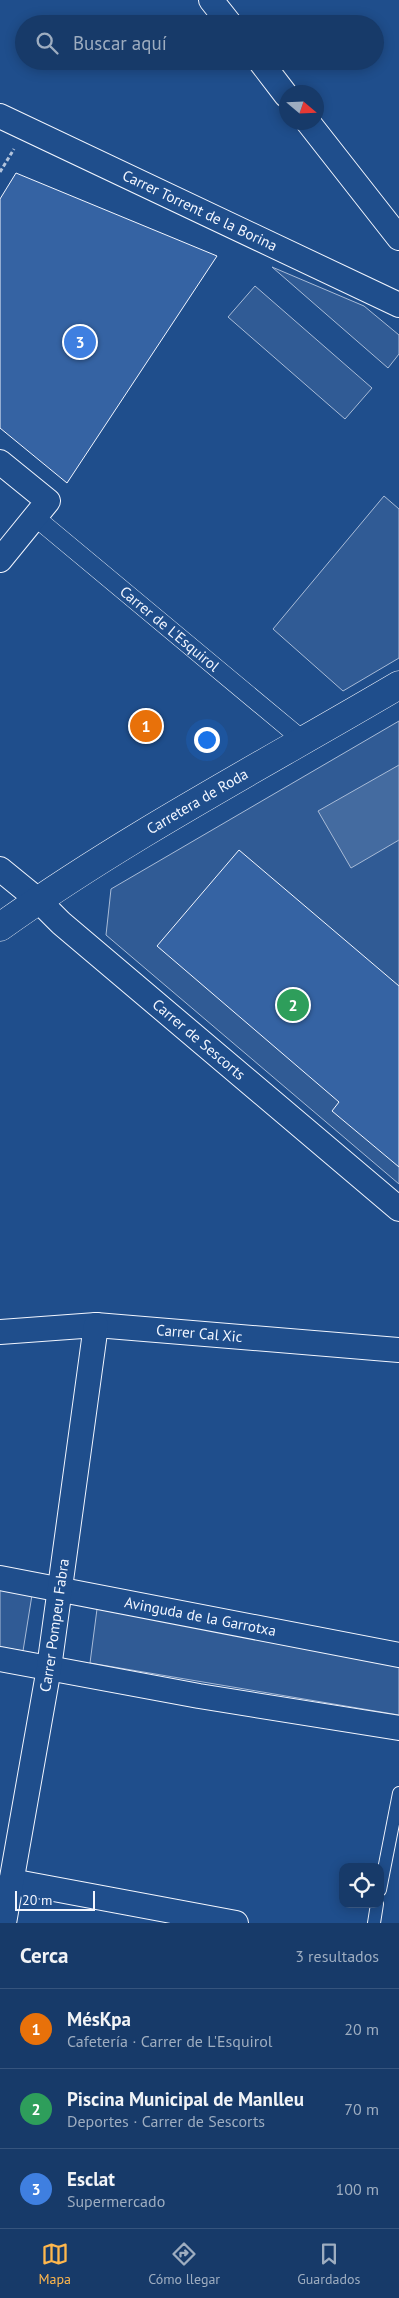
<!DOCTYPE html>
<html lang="es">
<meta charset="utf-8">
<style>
:root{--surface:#173a69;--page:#20416f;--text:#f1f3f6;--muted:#9eadc0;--line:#36547d;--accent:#ffb74d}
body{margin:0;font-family:"PT Sans",sans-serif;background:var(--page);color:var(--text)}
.controls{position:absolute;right:15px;bottom:15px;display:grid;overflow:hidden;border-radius:10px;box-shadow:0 2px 12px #0003}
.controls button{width:45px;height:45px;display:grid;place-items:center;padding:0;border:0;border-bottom:1px solid var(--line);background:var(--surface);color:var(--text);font:25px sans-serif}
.compass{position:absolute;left:279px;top:85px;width:45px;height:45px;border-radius:50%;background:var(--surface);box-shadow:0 2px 12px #0003;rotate:109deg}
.scale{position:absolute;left:15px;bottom:12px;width:80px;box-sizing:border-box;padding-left:5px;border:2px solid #f2f6ff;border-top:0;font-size:14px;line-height:18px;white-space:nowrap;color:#f2f6ff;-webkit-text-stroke:4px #1f4e8c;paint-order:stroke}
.you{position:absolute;left:206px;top:739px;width:18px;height:18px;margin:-12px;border:4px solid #fff;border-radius:50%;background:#1a73e8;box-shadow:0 0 0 8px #1a73e833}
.badge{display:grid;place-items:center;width:32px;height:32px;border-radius:50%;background:var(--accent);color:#fff;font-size:16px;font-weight:700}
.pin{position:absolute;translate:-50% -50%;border:2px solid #fff;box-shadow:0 1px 5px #0006}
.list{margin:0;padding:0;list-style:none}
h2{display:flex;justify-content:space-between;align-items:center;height:65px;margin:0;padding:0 20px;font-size:21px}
h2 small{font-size:16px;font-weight:400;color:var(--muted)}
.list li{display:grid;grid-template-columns:32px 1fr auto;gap:15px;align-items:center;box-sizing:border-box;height:80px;padding:0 20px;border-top:1px solid var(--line)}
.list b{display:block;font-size:19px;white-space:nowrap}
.list p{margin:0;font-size:16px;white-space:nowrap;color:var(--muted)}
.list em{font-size:16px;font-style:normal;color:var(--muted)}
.icon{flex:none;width:28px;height:28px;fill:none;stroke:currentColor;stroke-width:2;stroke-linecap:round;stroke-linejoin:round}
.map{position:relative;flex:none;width:399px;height:1923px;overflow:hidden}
.search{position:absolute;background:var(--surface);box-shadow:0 2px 12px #0003;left:15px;right:15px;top:15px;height:55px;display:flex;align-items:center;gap:12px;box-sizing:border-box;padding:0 18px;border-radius:28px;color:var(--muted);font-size:19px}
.sheet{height:305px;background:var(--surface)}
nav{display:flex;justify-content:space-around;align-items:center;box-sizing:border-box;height:70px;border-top:1px solid var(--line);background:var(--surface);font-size:14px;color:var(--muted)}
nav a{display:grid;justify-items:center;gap:2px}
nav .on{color:var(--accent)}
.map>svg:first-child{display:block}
.built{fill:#305b95;stroke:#a8bbd7}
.water{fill:#446ba0;stroke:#a8bbd7}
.building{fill:#3563a3;stroke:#f2f6ff}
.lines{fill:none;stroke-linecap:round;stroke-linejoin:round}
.service-casing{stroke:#f2f6ff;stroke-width:14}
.pedestrian-casing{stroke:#f2f6ff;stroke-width:19}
.minor-casing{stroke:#f2f6ff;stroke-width:26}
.tertiary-casing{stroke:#f2f6ff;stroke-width:29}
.path{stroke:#b3c4dc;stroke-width:3;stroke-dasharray:4 2.5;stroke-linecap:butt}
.service{stroke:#1f4e8c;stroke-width:12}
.pedestrian{stroke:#1f4e8c;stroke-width:18}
.minor{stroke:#1f4e8c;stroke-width:24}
.tertiary{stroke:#1f4e8c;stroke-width:28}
.labels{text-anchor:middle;stroke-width:4;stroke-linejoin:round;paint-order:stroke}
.street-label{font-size:15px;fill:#f2f6ff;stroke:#1f4e8c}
</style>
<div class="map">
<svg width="399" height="1923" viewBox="0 0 399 1923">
<rect width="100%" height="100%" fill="#1f4e8c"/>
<g class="built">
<path d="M 272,267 L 364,306 L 399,335 L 399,354 L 388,368 Z"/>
<path d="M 255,286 L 372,388 L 345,419 L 228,317 Z"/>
<path d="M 384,496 L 399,509 L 399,658 L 343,691 L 273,629 Z"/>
<path d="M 399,721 L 399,1184 L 106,935 L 111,889 Z"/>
<path d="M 0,1589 L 32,1595 L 23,1651 L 0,1647 Z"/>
<path d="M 97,1609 L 399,1666 L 399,1715 L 90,1663 Z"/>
</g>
<path class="water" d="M 399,765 L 399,840 L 351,868 L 318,811 Z"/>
<g class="building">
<path d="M 16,173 L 217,256 L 67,483 L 0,428 L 0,199 Z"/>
<path d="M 239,850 L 399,986 L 399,1167 L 332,1111 L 339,1102 L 157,946 Z"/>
</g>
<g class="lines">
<defs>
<g id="service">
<path d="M 380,1890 L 399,1793"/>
<path d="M 374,1923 L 377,1904"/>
</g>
<g id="pedestrian">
<path id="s1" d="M 35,517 L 304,741"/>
</g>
<g id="minor">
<path d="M 211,0 L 230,24"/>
<path d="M 260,61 L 286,95"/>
<path id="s2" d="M 0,116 L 399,305"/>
<path d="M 308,122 L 399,238"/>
<path d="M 0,462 L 48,501 L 0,560"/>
<path id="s3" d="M 0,869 L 38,900 L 61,923 L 399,1209"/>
<path id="s4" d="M 0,1332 L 96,1325 L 399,1350"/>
<path id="s5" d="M 0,1578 L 399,1655"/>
<path d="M 0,1659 L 199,1696 L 399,1728"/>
<path d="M 11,1881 L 236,1923"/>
<path id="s6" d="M 4,1923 L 49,1668 L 96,1325"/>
</g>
<g id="tertiary">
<path id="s7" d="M 0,927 C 126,837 265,764 399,685"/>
</g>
</defs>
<use href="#service" class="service-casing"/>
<use href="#pedestrian" class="pedestrian-casing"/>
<use href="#minor" class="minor-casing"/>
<use href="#tertiary" class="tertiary-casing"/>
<path class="path" d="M 0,172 L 14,149"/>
<use href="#service" class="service"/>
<use href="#pedestrian" class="pedestrian"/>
<use href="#minor" class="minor"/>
<use href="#tertiary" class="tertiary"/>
</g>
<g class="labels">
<g class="street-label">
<text dy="5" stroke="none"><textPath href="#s2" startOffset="221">Carrer Torrent de la Borina</textPath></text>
<text dy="5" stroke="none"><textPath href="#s1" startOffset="175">Carrer de L'Esquirol</textPath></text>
<text dy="5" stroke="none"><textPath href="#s7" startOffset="234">Carretera de Roda</textPath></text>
<text dy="5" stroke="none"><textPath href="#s3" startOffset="262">Carrer de Sescorts</textPath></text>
<text dy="5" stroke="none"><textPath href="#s4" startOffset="200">Carrer Cal Xic</textPath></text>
<text dy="5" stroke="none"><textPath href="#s5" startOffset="204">Avinguda de la Garrotxa</textPath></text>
<text dy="5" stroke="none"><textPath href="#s6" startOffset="302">Carrer Pompeu Fabra</textPath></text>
</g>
</g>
</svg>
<div class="controls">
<button><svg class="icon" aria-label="locate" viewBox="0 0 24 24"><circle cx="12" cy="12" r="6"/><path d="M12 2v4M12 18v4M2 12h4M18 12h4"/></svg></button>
</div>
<svg class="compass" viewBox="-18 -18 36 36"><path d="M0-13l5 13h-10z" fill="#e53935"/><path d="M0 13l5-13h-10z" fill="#9eadc0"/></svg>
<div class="scale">20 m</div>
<div class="you"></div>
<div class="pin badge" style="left:146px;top:726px;background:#e8710a">1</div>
<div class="pin badge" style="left:293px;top:1005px;background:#2e9e5b">2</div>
<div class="pin badge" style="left:80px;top:342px;background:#3f7fe0">3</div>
<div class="search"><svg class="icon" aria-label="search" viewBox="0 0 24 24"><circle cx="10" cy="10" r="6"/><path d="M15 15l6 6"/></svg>Buscar aquí</div>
</div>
<section class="sheet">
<h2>Cerca<small>3 resultados</small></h2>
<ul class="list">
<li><span class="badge" style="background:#e8710a">1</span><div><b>MésKpa</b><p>Cafetería · Carrer de L'Esquirol</p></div><em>20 m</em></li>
<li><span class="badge" style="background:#2e9e5b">2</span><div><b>Piscina Municipal de Manlleu</b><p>Deportes · Carrer de Sescorts</p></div><em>70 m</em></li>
<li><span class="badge" style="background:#3f7fe0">3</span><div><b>Esclat</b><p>Supermercado</p></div><em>100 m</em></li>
</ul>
</section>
<nav>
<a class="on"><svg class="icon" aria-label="map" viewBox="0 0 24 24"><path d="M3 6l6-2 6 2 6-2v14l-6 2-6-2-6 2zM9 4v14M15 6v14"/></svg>Mapa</a>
<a><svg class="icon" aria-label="directions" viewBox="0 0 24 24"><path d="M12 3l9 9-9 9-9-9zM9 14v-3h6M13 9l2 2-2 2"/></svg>Cómo llegar</a>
<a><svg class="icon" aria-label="saved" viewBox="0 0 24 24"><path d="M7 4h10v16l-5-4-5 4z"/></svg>Guardados</a>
</nav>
